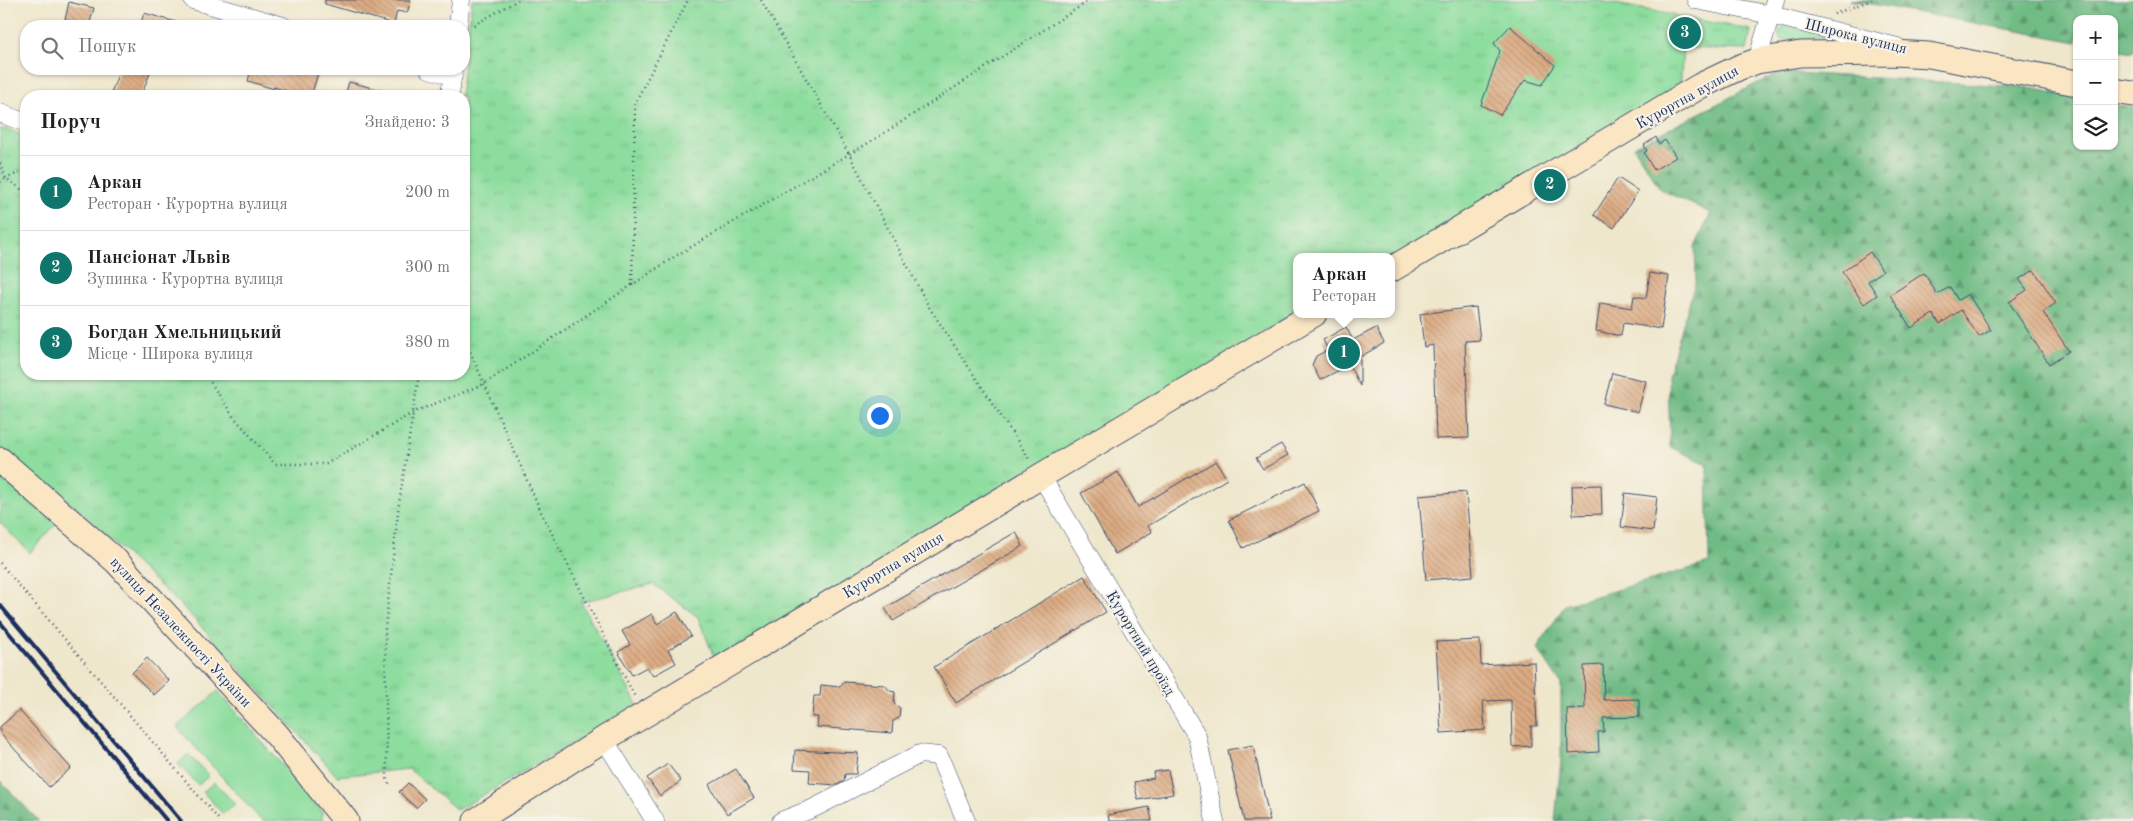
<!DOCTYPE html>
<html lang="uk">
<meta charset="utf-8">
<style>
:root{--surface:#fff;--page:#f6f6f6;--text:#222;--muted:#767676;--line:#e0e0e0;--accent:#0f766e}
body{margin:0;font-family:"Old Standard TT",serif;background:var(--page);color:var(--text)}
.controls{position:absolute;right:15px;top:15px;display:grid;overflow:hidden;border-radius:10px;box-shadow:0 1px 4px #0004}
.controls button{width:45px;height:45px;display:grid;place-items:center;padding:0;border:0;border-bottom:1px solid var(--line);background:var(--surface);color:var(--text);font:25px sans-serif}
.you{position:absolute;left:879px;top:415px;width:18px;height:18px;margin:-12px;border:4px solid #fff;border-radius:50%;background:#1a73e8;box-shadow:0 0 0 8px #1a73e833}
.badge{display:grid;place-items:center;width:32px;height:32px;border-radius:50%;background:var(--accent);color:#fff;font-size:16px;font-weight:700}
.pin{position:absolute;translate:-50% -50%;border:2px solid #fff;box-shadow:0 1px 5px #0006}
.popup{position:absolute;left:1293px;top:253px;width:102px;height:65px;box-sizing:border-box;display:grid;place-content:center;border-radius:10px;background:var(--surface);filter:drop-shadow(0 1px 4px #0005);font-size:16px;white-space:nowrap;color:var(--muted)}
.popup b{font-size:19px;color:var(--text)}
.popup::after{content:'';position:absolute;left:50%;top:100%;margin-left:-10px;border:10px solid transparent;border-top-color:var(--surface)}
.list{margin:0;padding:0;list-style:none}
h2{display:flex;justify-content:space-between;align-items:center;height:65px;margin:0;padding:0 20px;font-size:21px}
h2 small{font-size:16px;font-weight:400;color:var(--muted)}
.list li{display:grid;grid-template-columns:32px 1fr auto;gap:15px;align-items:center;box-sizing:border-box;height:75px;padding:0 20px;border-top:1px solid var(--line)}
.list b{display:block;font-size:19px;white-space:nowrap}
.list p{margin:0;font-size:16px;white-space:nowrap;color:var(--muted)}
.list em{font-size:16px;font-style:normal;color:var(--muted)}
.icon{flex:none;width:28px;height:28px;fill:none;stroke:currentColor;stroke-width:2;stroke-linecap:round;stroke-linejoin:round}
.map{position:relative;flex:none;width:2133px;height:821px;overflow:hidden}
.search{position:absolute;background:var(--surface);box-shadow:0 1px 4px #0004;left:20px;top:20px;width:450px;height:55px;display:flex;align-items:center;gap:12px;box-sizing:border-box;padding:0 18px;border-radius:20px;color:var(--muted);font-size:19px}
.panel{position:absolute;background:var(--surface);box-shadow:0 1px 4px #0004;left:20px;top:90px;width:450px;height:290px;border-radius:20px}
.map>svg:first-child{display:block}
.grass{fill:#8cdd9e;stroke:#54867e}
.forest{fill:url(#forest-firs);stroke:#467672}
.park{fill:url(#park-tufts);stroke:#54867e}
.building{fill:url(#building-back-hatch)}
.lines{fill:none;stroke-linecap:round;stroke-linejoin:round}
.street-casing{stroke:#3b4b6e;stroke-width:19}
.secondary-casing{stroke:#3b4b6e;stroke-width:27}
.path{stroke:#3b4b6e;stroke-width:2.5;stroke-dasharray:1 4;stroke-linecap:butt}
.street{stroke:#fff;stroke-width:18}
.secondary{stroke:#fbe6c4;stroke-width:25}
.rail{stroke:#1b2f5e;stroke-width:4}
.labels{text-anchor:middle;stroke-width:4;stroke-linejoin:round;paint-order:stroke}
.street-label{font-size:15px;fill:#1b2f5e;stroke:#f7f3e8}
</style>
<div class="map">
<svg width="2133" height="821" viewBox="0 0 2133 821">
<defs>
<pattern id="forest-firs" width="22" height="20" patternUnits="userSpaceOnUse" patternTransform="scale(1.25)"><rect width="22" height="20" fill="#71bc85"/><path d="M5 1l3.5 6h-7zM16 11l3.5 6h-7z" fill="#5c9970"/></pattern>
<pattern id="park-tufts" width="24" height="20" patternUnits="userSpaceOnUse" patternTransform="scale(1.25)"><rect width="24" height="20" fill="#8cdd9e"/><path d="M3 7l-1-3M5 7V3M7 7l1-3M15 17l-1-3M17 17v-4M19 17l1-3" fill="none" stroke="#78be8a"/></pattern>
<pattern id="building-back-hatch" width="6" height="6" patternUnits="userSpaceOnUse" patternTransform="scale(1.25)"><rect width="6" height="6" fill="#ddac83"/><path d="M-1 5l2 2M0 0l6 6M5-1l2 2" fill="none" stroke="#b28c6e"/></pattern>
</defs>
<rect width="100%" height="100%" fill="#f7f3e8"/>
<filter id="ink" filterUnits="userSpaceOnUse"><feTurbulence type="fractalNoise" baseFrequency=".02" numOctaves="2"/><feDisplacementMap in="SourceGraphic" scale="10" xChannelSelector="R" yChannelSelector="G"/><feConvolveMatrix kernelMatrix="1 2 1 2 8 2 1 2 1" color-interpolation-filters="sRGB"/></filter>
<filter id="wash" filterUnits="userSpaceOnUse"><feTurbulence type="fractalNoise" baseFrequency=".0096" numOctaves="4" result="noise"/><feDisplacementMap in="SourceGraphic" scale="20" xChannelSelector="R" yChannelSelector="G"/><feGaussianBlur stdDeviation="1.12" result="paint"/><feColorMatrix in="noise" values="0 0 0 0 0 0 0 0 0 0 0 0 0 0 0 0 0 1.4 0 .05"/><feComposite in="paint" operator="in"/></filter>
<g filter="url(#wash)">
<rect width="100%" height="100%" fill="#efe7cc"/>
<g class="grass">
<path d="M 1784,26 L 1840,37 L 1781,40 L 1778,33 Z"/>
<path d="M 218,691 L 322,811 L 322,821 L 262,821 L 177,727 Z"/>
<path d="M 188,754 L 209,776 L 198,785 L 178,764 Z"/>
<path d="M 214,782 L 235,804 L 223,814 L 203,792 Z"/>
</g>
<g class="forest">
<path d="M 1850,0 L 2133,0 L 2133,52 L 2114,49 L 2114,19 L 2077,19 L 2077,42 Z"/>
<path d="M 1779,72 L 2024,87 L 2077,97 L 2077,146 L 2114,146 L 2114,105 L 2133,108 L 2133,821 L 1555,821 L 1561,760 L 1561,684 L 1537,648 L 1565,605 L 1709,563 L 1707,464 L 1670,447 L 1668,375 L 1696,280 L 1695,247 L 1711,213 L 1661,190 L 1634,147 Z"/>
<path d="M 0,781 L 39,821 L 0,821 Z"/>
</g>
<path class="park" d="M 472,0 L 1595,0 L 1751,30 L 1747,50 L 1683,48 L 1680,89 L 1392,257 L 1296,257 L 1296,313 L 716,662 L 698,617 L 653,584 L 581,602 L 638,706 L 457,810 L 409,769 L 337,776 L 188,612 L 73,505 L 30,553 L 0,523 L 0,129 L 8,129 L 26,137 L 26,374 L 464,374 L 464,96 L 460,96 Z"/>
<g id="blocks">
<g class="building">
<path d="M 325,0 L 411,0 L 407,13 L 397,11 L 394,24 L 325,4 Z"/>
<path d="M 69,2 L 94,8 L 89,26 L 65,20 Z"/>
<path d="M 144,13 L 179,23 L 179,26 L 140,26 Z"/>
<path d="M 1510,26 L 1555,65 L 1542,85 L 1525,80 L 1500,115 L 1481,105 L 1500,51 L 1494,43 Z"/>
<path d="M 120,69 L 139,69 L 150,73 L 141,96 L 118,96 L 111,93 Z"/>
<path d="M 251,69 L 304,69 L 318,73 L 311,96 L 303,96 L 274,87 L 274,89 L 248,81 Z"/>
<path d="M 349,82 L 389,92 L 388,96 L 345,96 Z"/>
<path d="M 1656,137 L 1659,144 L 1665,140 L 1676,157 L 1654,170 L 1644,153 L 1647,151 L 1644,145 Z"/>
<path d="M 1618,178 L 1638,191 L 1614,228 L 1594,215 Z"/>
<path d="M 1870,252 L 1883,271 L 1868,281 L 1877,295 L 1864,304 L 1842,272 Z"/>
<path d="M 2034,270 L 2056,303 L 2043,312 L 2069,351 L 2049,364 L 2009,302 L 2027,290 L 2019,279 Z"/>
<path d="M 1650,273 L 1669,276 L 1661,329 L 1623,323 L 1621,336 L 1596,331 L 1600,303 L 1632,308 L 1634,296 L 1646,298 Z"/>
<path d="M 1924,273 L 1937,294 L 1950,287 L 1958,300 L 1968,294 L 1991,330 L 1979,337 L 1961,310 L 1940,324 L 1933,314 L 1911,328 L 1890,295 Z"/>
<path d="M 1476,307 L 1480,340 L 1465,341 L 1469,438 L 1436,439 L 1433,345 L 1424,347 L 1420,314 Z"/>
<path d="M 1346,327 L 1353,340 L 1376,328 L 1384,343 L 1360,357 L 1360,386 L 1349,365 L 1320,380 L 1312,365 L 1316,356 L 1328,350 L 1323,340 Z"/>
<path d="M 1612,373 L 1646,381 L 1638,412 L 1604,404 Z"/>
<path d="M 1281,444 L 1288,455 L 1263,469 L 1256,458 Z"/>
<path d="M 1216,461 L 1227,479 L 1148,526 L 1152,532 L 1115,554 L 1081,493 L 1118,472 L 1138,507 Z"/>
<path d="M 1305,482 L 1319,511 L 1243,548 L 1229,520 Z"/>
<path d="M 1601,485 L 1602,514 L 1573,515 L 1572,486 Z"/>
<path d="M 1466,492 L 1473,576 L 1426,580 L 1419,496 Z"/>
<path d="M 1625,493 L 1657,497 L 1653,531 L 1621,527 Z"/>
<path d="M 1016,532 L 1023,546 L 893,621 L 885,608 Z"/>
<path d="M 1084,576 L 1106,612 L 956,703 L 934,667 Z"/>
<path d="M 677,612 L 691,636 L 668,650 L 676,663 L 653,676 L 647,667 L 632,675 L 618,652 L 630,645 L 622,631 L 652,614 L 657,624 Z"/>
<path d="M 1480,640 L 1481,665 L 1534,662 L 1537,726 L 1531,726 L 1531,746 L 1512,747 L 1511,700 L 1483,701 L 1485,730 L 1441,733 L 1436,642 Z"/>
<path d="M 147,658 L 169,681 L 154,695 L 132,673 Z"/>
<path d="M 1603,665 L 1604,700 L 1639,699 L 1639,717 L 1603,718 L 1604,732 L 1598,732 L 1599,752 L 1568,754 L 1567,709 L 1585,708 L 1584,666 Z"/>
<path d="M 844,682 L 885,685 L 890,691 L 895,692 L 894,704 L 900,708 L 899,718 L 893,721 L 892,733 L 817,727 L 818,717 L 812,717 L 814,696 L 820,696 L 821,685 L 840,687 Z"/>
<path d="M 19,710 L 71,768 L 49,787 L 0,733 L 0,727 Z"/>
<path d="M 1253,745 L 1270,821 L 1244,821 L 1228,750 Z"/>
<path d="M 795,750 L 858,753 L 856,774 L 845,774 L 844,781 L 837,785 L 809,783 L 810,770 L 794,769 Z"/>
<path d="M 668,764 L 681,781 L 660,796 L 647,778 Z"/>
<path d="M 736,769 L 754,798 L 727,814 L 709,785 Z"/>
<path d="M 1168,770 L 1173,794 L 1138,800 L 1134,782 L 1154,778 L 1153,772 Z"/>
<path d="M 408,783 L 425,799 L 416,808 L 399,792 Z"/>
<path d="M 1149,807 L 1152,821 L 1109,821 L 1108,815 Z"/>
</g>
</g>
</g>
<g filter="url(#ink)">
<use href="#blocks" fill-opacity="0" stroke="#3b4b6e" stroke-width="1"/>
<g class="lines">
<defs>
<g id="street">
<path d="M 193,0 L 283,26"/>
<path d="M 1696,0 L 1771,15 L 1897,47"/>
<path d="M 458,26 L 461,0"/>
<path d="M 1757,61 L 1775,0"/>
<path d="M 429,69 L 453,76"/>
<path d="M 450,96 L 453,69"/>
<path d="M 0,113 L 26,123"/>
<path d="M 1041,476 L 1197,736 L 1215,821"/>
<path d="M 604,739 L 655,821"/>
<path d="M 781,821 L 814,808 L 920,754 L 939,756 L 966,821"/>
</g>
<g id="secondary">
<path d="M 2114,91 L 2133,94"/>
<path d="M 1392,269 L 1700,86 L 1740,67 L 1757,61 L 1800,54 L 1894,53 L 1929,55 L 2077,83"/>
<path d="M 0,460 L 116,561 L 277,735 L 346,821"/>
<path d="M 476,821 L 604,739 L 1041,476 L 1314,314"/>
</g>
</defs>
<use href="#street" class="street-casing"/>
<use href="#secondary" class="secondary-casing"/>
<g class="path">
<path d="M 761,0 L 849,154 L 929,307 L 1030,460"/>
<path d="M 1834,14 L 1872,0"/>
<path d="M 474,25 L 518,0"/>
<path d="M 0,163 L 6,178 L 26,170"/>
<path d="M 0,182 L 6,178 L 26,193"/>
<path d="M 632,285 L 635,103 L 688,0"/>
<path d="M 464,338 L 542,514 L 635,697"/>
<path d="M 205,374 L 233,416 L 275,464 L 326,464 L 414,412 L 484,384 L 674,257 L 875,139 L 1090,0"/>
<path d="M 0,563 L 220,821"/>
<path d="M 389,784 L 387,779 L 385,629 L 399,504 L 419,374"/>
</g>
<use href="#street" class="street"/>
<use href="#secondary" class="secondary"/>
<g class="rail">
<path d="M 0,605 L 181,821"/>
<path d="M 0,622 L 167,821"/>
</g>
</g>
</g>
<g class="labels">
<g class="street-label">
<text transform="translate(1856 36) rotate(14)" y="5">Широка вулиця</text>
<text transform="translate(1687 97) rotate(-29)" y="5">Курортна вулиця</text>
<text transform="translate(893 565) rotate(-31)" y="5">Курортна вулиця</text>
<text transform="translate(181 632) rotate(47)" y="5">вулиця Незалежності України</text>
<text transform="translate(1141 643) rotate(59)" y="5">Курортний проїзд</text>
</g>
</g>
</svg>
<div class="controls">
<button>+</button>
<button>−</button>
<button><svg class="icon" aria-label="layers" viewBox="0 0 24 24"><path d="M12 4l9 5-9 5-9-5zM3 14l9 5 9-5"/></svg></button>
</div>
<div class="you"></div>
<div class="pin badge" style="left:1344px;top:353px">1</div>
<div class="popup"><b>Аркан</b>Ресторан</div>
<div class="pin badge" style="left:1550px;top:185px">2</div>
<div class="pin badge" style="left:1685px;top:33px">3</div>
<div class="search"><svg class="icon" aria-label="search" viewBox="0 0 24 24"><circle cx="10" cy="10" r="6"/><path d="M15 15l6 6"/></svg>Пошук</div>
<section class="panel">
<h2>Поруч<small>Знайдено: 3</small></h2>
<ul class="list">
<li><span class="badge">1</span><div><b>Аркан</b><p>Ресторан · Курортна вулиця</p></div><em>200 m</em></li>
<li><span class="badge">2</span><div><b>Пансіонат Львів</b><p>Зупинка · Курортна вулиця</p></div><em>300 m</em></li>
<li><span class="badge">3</span><div><b>Богдан Хмельницький</b><p>Місце · Широка вулиця</p></div><em>380 m</em></li>
</ul>
</section>
</div>
